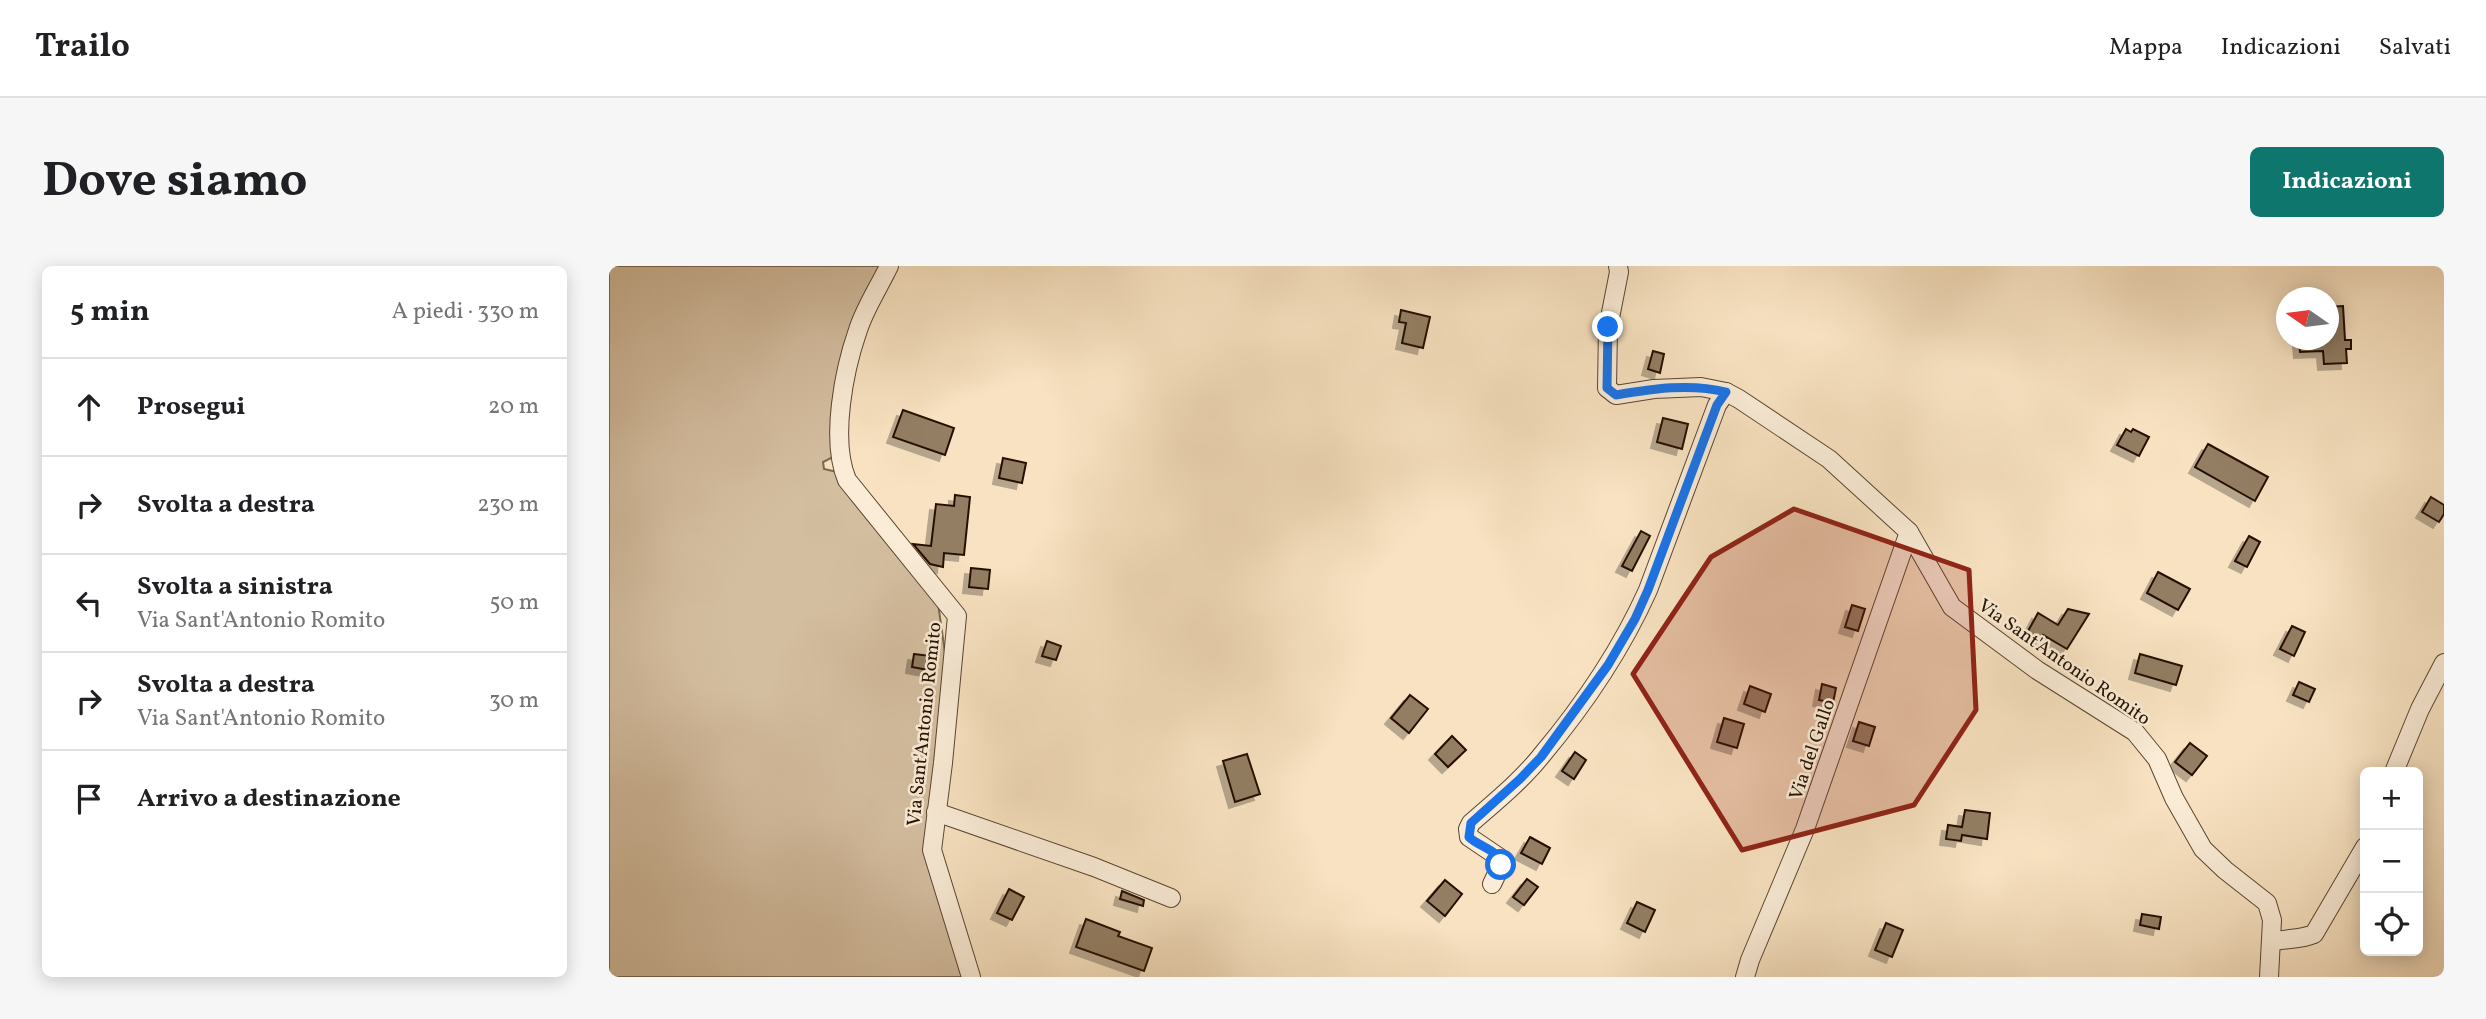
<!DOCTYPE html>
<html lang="it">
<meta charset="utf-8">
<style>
:root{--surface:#fff;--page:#f6f6f6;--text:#202124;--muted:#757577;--line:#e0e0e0;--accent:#0f766e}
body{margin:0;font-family:Vollkorn,serif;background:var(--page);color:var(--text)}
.controls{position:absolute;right:21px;bottom:21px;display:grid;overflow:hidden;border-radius:10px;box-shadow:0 4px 18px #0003}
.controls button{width:63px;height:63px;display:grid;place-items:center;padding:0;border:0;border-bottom:2px solid var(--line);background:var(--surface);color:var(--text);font:35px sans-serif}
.compass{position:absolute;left:1667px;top:21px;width:63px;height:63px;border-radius:50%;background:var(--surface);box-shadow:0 4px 18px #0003;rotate:284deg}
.stop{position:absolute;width:21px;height:21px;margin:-16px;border:5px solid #1a73e8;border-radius:50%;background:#fff}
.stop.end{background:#1a73e8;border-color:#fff;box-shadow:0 2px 7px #0008}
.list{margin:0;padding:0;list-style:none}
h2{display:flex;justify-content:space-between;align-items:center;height:91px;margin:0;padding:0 28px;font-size:30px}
h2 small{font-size:23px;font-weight:400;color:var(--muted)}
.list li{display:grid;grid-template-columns:46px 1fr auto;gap:21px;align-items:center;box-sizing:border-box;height:98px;padding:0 28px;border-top:2px solid var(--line)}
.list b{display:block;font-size:26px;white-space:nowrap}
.list p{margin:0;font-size:23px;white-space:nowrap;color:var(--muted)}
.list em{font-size:23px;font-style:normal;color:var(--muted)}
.icon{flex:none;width:38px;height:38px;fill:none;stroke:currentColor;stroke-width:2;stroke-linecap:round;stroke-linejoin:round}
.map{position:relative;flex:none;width:1835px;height:711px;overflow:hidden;border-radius:10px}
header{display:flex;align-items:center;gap:42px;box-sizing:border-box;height:98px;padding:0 35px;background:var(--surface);border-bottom:2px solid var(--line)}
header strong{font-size:33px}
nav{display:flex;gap:38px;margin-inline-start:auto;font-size:24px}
.intro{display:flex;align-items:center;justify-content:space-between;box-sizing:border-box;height:168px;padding:0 42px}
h1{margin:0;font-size:49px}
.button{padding:18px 32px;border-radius:10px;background:var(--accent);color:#fff;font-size:24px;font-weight:700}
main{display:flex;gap:42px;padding:0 42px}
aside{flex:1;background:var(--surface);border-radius:10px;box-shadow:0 4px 18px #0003}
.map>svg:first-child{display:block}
.green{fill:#d4bea0;stroke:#7c6850;stroke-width:2}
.building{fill:#937e64;stroke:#251100;stroke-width:2;filter:url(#shadow)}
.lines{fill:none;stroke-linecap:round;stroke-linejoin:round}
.minor-casing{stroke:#5a4530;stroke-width:20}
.minor{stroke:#faecd7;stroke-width:18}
.route{stroke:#1a73e8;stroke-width:9}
.marked{fill:#8f2418;fill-opacity:0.2;stroke:#8f2418;stroke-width:5;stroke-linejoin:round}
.labels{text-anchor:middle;stroke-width:5;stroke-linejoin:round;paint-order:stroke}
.street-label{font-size:19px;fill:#251100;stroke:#faecd7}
</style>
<header>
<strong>Trailo</strong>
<nav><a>Mappa</a><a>Indicazioni</a><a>Salvati</a></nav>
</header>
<div class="intro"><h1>Dove siamo</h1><a class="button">Indicazioni</a></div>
<main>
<aside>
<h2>5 min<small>A piedi · 330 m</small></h2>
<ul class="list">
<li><svg class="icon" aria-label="ahead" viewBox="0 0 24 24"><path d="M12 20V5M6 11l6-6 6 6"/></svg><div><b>Prosegui</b></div><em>20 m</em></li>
<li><svg class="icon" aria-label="right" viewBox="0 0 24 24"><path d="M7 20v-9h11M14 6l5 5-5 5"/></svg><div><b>Svolta a destra</b></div><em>230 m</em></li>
<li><svg class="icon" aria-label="left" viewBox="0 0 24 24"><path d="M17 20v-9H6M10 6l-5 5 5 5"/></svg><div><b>Svolta a sinistra</b><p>Via Sant'Antonio Romito</p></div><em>50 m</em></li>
<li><svg class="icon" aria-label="right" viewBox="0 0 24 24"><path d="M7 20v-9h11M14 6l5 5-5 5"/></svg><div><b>Svolta a destra</b><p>Via Sant'Antonio Romito</p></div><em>30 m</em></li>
<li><svg class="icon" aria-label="arrive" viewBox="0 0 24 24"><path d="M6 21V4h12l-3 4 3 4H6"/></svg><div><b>Arrivo a destinazione</b></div></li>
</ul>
</aside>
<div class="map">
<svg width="1835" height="711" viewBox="0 0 1835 711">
<defs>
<filter id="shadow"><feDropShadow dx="-6" dy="6" stdDeviation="0" flood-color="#0004"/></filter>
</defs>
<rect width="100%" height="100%" fill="#f8e2c1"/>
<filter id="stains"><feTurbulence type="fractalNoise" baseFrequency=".00286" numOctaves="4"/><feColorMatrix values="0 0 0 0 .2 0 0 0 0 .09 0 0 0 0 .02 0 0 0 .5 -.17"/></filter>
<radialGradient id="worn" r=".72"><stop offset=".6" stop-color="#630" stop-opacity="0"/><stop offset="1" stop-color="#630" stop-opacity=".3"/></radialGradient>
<path class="green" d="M 0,0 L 273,0 L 243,60 L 226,190 L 214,196 L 215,203 L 228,206 L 329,337 L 337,394 L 320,559 L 355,711 L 0,711 Z"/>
<g class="building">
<path d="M 1734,40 L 1736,74 L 1742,74 L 1742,83 L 1737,83 L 1738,97 L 1715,98 L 1714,85 L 1691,86 L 1690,74 L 1719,74 L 1719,41 Z"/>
<path d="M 792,44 L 821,51 L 814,82 L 793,77 L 797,57 L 790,56 Z"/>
<path d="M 1044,85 L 1055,88 L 1051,107 L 1039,103 Z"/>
<path d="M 294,144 L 345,162 L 336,189 L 284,171 Z"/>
<path d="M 1054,152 L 1079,158 L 1073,183 L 1048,176 Z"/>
<path d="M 1517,163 L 1522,166 L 1524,163 L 1540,171 L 1530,190 L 1508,179 Z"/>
<path d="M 1599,178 L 1659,211 L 1646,235 L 1586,201 Z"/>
<path d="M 394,192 L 417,197 L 413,217 L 390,212 Z"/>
<path d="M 346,229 L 361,231 L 355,289 L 335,287 L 334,301 L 321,298 L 304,278 L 322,280 L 327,238 L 345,240 Z"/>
<path d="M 1822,231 L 1835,239 L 1835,248 L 1830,256 L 1813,246 Z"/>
<path d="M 1032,265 L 1041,270 L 1023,305 L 1013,300 Z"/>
<path d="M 1640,270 L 1651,276 L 1638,301 L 1626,295 Z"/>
<path d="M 362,302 L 381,304 L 379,323 L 360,321 Z"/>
<path d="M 1549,306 L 1581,323 L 1569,344 L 1538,327 Z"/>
<path d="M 1243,339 L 1256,343 L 1249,365 L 1236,361 Z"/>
<path d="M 1459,343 L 1480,348 L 1458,383 L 1434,369 L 1431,375 L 1418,367 L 1429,347 L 1449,359 Z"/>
<path d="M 1683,360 L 1696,366 L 1685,390 L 1671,383 Z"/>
<path d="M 438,375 L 452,380 L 447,394 L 433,390 Z"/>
<path d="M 305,388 L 322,390 L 319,404 L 303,401 Z"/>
<path d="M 1531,388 L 1573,400 L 1567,419 L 1526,407 Z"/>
<path d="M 1690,416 L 1706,423 L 1700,436 L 1684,429 Z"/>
<path d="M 1213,418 L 1227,422 L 1224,437 L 1210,434 Z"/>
<path d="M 1141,420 L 1162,428 L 1156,446 L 1135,438 Z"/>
<path d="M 801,429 L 819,443 L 800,467 L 782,452 Z"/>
<path d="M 1115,452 L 1135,458 L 1128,482 L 1108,476 Z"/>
<path d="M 1250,456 L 1266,461 L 1260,480 L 1244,475 Z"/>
<path d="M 843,470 L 857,484 L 839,501 L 826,488 Z"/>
<path d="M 1581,477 L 1598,490 L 1583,509 L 1566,496 Z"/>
<path d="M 966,486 L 977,494 L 965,513 L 953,505 Z"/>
<path d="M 638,488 L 651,528 L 626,536 L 614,495 Z"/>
<path d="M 1356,544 L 1381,547 L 1378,573 L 1353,569 L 1352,575 L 1337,573 L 1339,559 L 1353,561 Z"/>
<path d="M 921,571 L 941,582 L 933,598 L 912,587 Z"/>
<path d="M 918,613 L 929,621 L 915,639 L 904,631 Z"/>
<path d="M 836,614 L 853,628 L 836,650 L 818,635 Z"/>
<path d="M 400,623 L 415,631 L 403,654 L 388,647 Z"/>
<path d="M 513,625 L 535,634 L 534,640 L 511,633 Z"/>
<path d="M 1028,636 L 1046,644 L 1036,666 L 1018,657 Z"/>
<path d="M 1533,648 L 1552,651 L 1550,663 L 1531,659 Z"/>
<path d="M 477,653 L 511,666 L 509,670 L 543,682 L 535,705 L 467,681 Z"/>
<path d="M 1277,657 L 1294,664 L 1283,691 L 1266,684 Z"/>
</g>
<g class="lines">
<defs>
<g id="minor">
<path d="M 280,0 C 270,21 256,42 249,64 C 235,104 221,174 238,214 L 348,350 L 334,497 L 323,584 L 362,711"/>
<path d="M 1009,0 L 1010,6 L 999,62 L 998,122 L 1007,129 L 1045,123 L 1092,121 L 1117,126 L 1130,133 L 1220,193 L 1300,266 L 1343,341 L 1428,404 L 1526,466 L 1548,493 L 1565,532 L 1594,583 L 1616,604 L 1658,637 L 1663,654 L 1660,711"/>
<path d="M 1785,506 L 1811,443 L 1835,397"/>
<path d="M 327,546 L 485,601 L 562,632"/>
<path d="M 883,618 L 892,599 L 891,592 L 860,571 L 859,563 L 862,557 C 886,536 912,515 932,490 C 974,440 1012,384 1039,324 L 1108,139 L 1117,126"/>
<path d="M 1663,676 C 1677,672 1691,674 1705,668 L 1756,581"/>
<path d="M 1136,711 L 1141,694 L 1196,563 L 1300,266"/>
</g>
</defs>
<use href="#minor" class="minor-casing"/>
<use href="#minor" class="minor"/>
</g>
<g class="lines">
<path class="route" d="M 892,599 C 891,584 870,581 860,571 L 862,557 L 911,513 L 932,491 L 999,399 L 1026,353 L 1039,324 L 1108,139 L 1117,126 C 1080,117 1044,123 1007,129 L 998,122 L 999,61"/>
</g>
<path class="marked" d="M 1185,243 L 1360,304 L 1367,444 L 1305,539 L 1133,584 L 1024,408 L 1102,291 Z"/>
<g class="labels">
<g class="street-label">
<text transform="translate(1456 395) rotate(35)" y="7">Via Sant'Antonio Romito</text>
<text transform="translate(314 458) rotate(-84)" y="7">Via Sant'Antonio Romito</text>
<text transform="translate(1202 483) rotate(-71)" y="7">Via del Gallo</text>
</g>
</g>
<rect width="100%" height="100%" filter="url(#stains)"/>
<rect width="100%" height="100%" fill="url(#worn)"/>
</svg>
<div class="controls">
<button>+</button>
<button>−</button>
<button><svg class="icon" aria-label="locate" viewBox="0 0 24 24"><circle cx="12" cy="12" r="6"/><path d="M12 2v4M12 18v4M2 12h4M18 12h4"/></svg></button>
</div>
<svg class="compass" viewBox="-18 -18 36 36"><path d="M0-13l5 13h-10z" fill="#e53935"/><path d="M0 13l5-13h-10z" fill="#757577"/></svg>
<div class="stop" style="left:892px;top:599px"></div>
<div class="stop end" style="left:999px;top:61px"></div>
</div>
</main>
